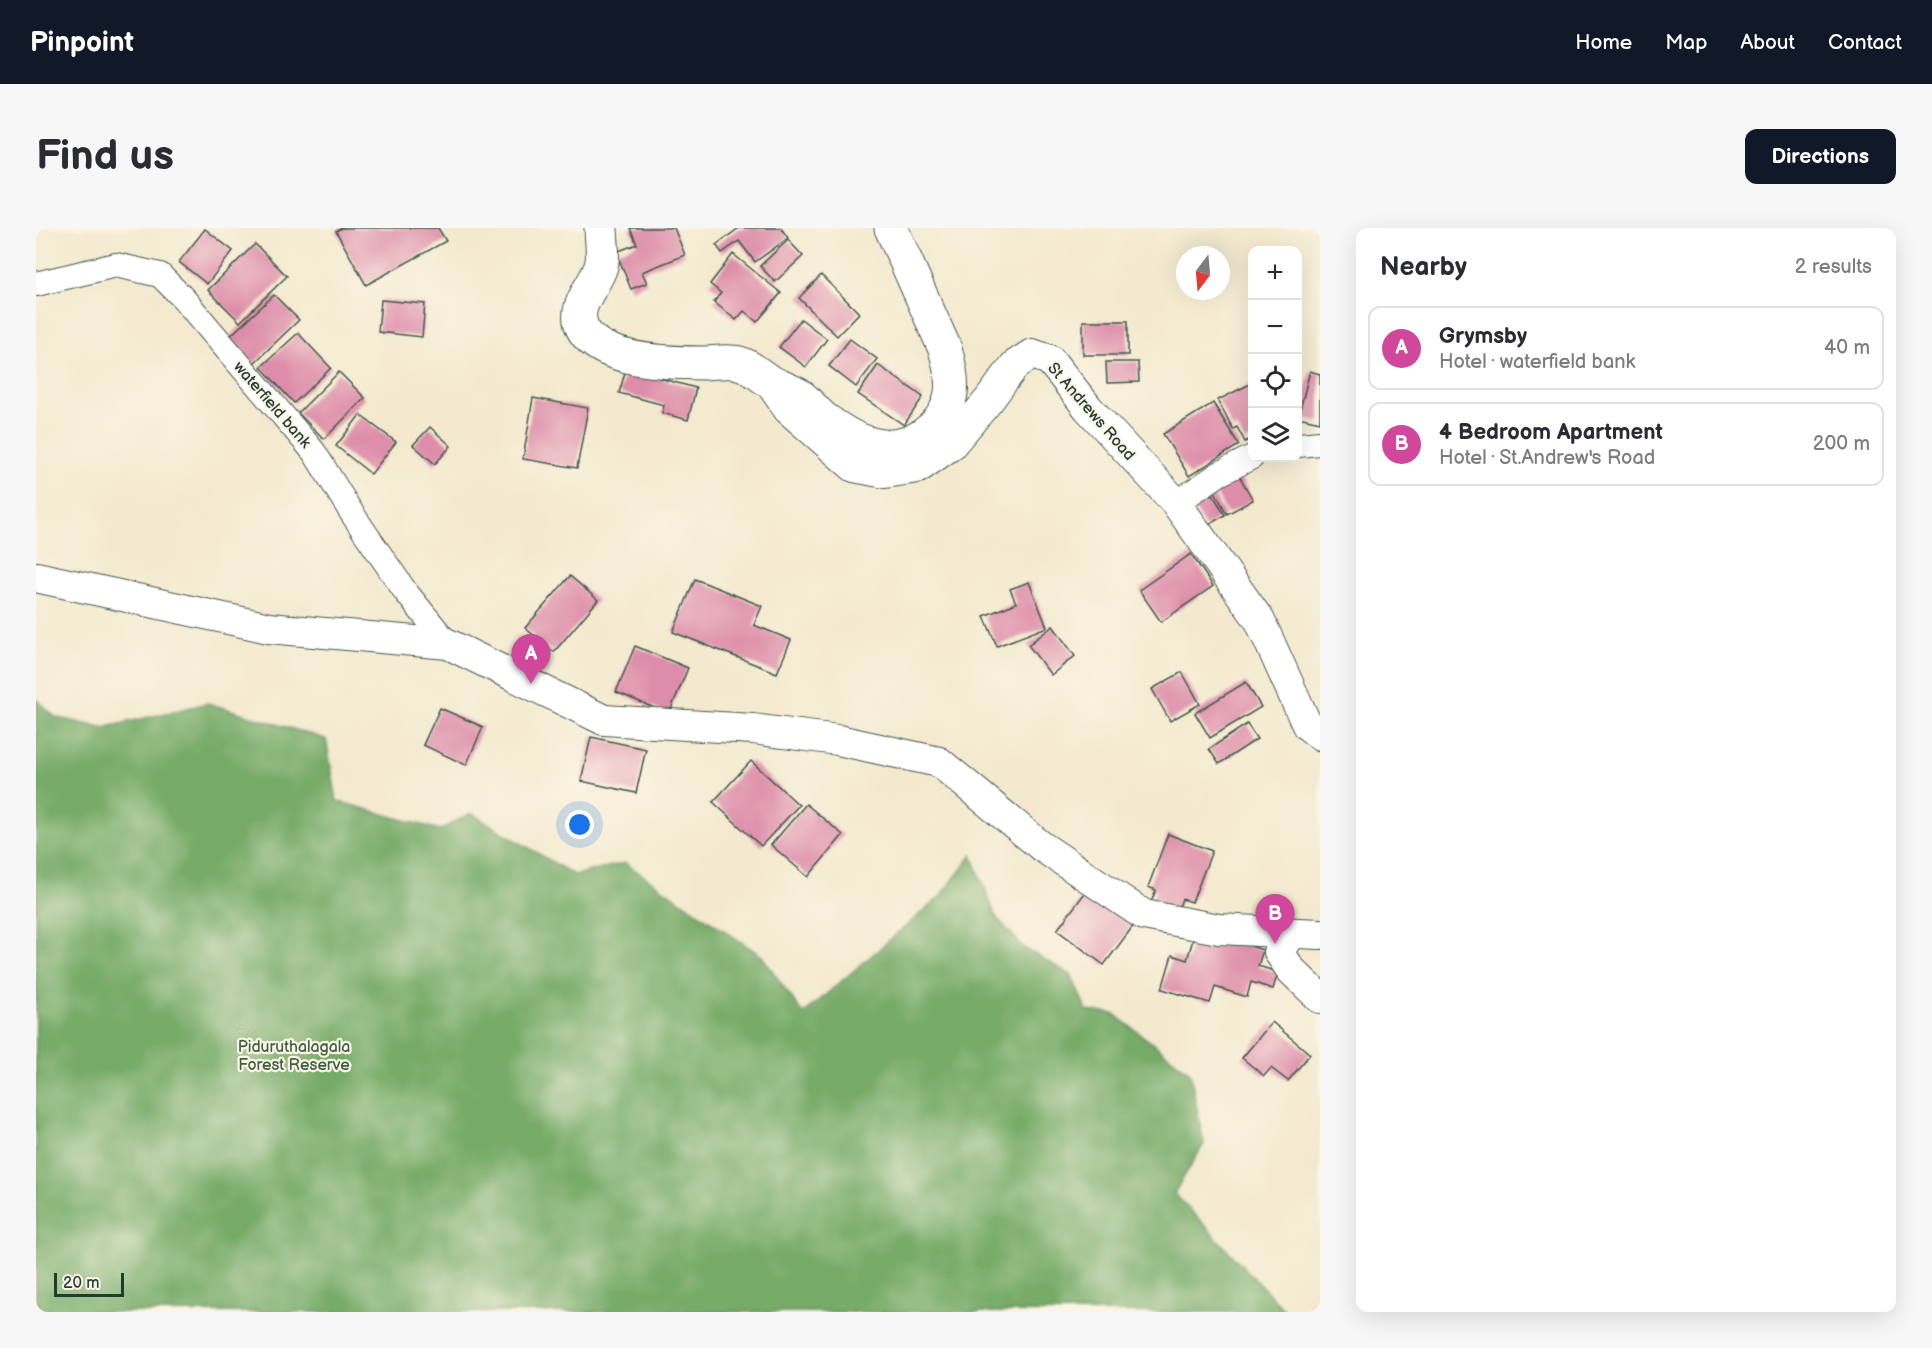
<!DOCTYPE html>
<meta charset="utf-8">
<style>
:root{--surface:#fff;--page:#f7f7f7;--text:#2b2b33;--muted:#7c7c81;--line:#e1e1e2;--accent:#111827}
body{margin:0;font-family:"Balsamiq Sans",sans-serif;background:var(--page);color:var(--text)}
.controls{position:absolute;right:18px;top:18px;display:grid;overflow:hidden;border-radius:12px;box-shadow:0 6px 24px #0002}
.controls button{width:54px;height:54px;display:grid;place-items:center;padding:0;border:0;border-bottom:2px solid var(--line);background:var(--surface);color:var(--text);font:30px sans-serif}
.compass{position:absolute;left:1140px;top:18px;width:54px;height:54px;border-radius:50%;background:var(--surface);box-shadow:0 6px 24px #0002;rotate:196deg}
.scale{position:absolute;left:18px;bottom:15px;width:70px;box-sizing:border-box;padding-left:6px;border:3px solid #1f3d34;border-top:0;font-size:16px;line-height:21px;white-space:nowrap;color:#1f3d34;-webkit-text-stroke:4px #fcf5e5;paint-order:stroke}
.you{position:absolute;left:544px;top:597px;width:21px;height:21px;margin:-15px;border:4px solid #fff;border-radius:50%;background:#1a73e8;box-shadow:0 0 0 9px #1a73e833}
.badge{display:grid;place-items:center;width:39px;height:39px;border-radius:50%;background:var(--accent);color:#fff;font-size:20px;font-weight:700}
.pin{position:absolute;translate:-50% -50px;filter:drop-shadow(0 2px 3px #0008)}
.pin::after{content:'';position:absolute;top:32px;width:21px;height:18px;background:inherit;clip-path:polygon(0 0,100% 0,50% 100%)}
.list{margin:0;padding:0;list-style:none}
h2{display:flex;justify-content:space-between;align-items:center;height:78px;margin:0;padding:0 24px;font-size:26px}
h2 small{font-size:20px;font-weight:400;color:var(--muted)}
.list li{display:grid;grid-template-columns:39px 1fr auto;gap:18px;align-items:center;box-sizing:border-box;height:84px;margin:0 12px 12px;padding:0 12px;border:2px solid var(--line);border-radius:12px}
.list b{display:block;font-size:22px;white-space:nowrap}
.list p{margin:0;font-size:20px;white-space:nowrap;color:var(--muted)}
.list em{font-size:20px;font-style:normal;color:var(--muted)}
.icon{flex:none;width:33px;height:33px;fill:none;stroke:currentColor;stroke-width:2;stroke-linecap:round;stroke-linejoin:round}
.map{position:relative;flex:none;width:1284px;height:1084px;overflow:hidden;border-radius:12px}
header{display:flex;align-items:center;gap:36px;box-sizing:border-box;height:84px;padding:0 30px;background:var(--accent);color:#fff}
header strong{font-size:28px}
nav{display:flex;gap:33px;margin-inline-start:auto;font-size:21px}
.intro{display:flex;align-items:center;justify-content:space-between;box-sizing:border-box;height:144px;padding:0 36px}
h1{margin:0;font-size:42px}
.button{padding:15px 27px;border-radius:12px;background:var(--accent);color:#fff;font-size:21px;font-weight:700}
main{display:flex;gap:36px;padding:0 36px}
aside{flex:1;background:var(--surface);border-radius:12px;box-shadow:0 6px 24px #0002}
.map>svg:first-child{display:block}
.forest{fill:#76ab68;stroke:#4a744e;stroke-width:1.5}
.building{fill:#dd8ca9}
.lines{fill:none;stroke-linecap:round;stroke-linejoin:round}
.minor-casing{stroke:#3f574b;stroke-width:26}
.tertiary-casing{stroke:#3f574b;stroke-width:32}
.primary-casing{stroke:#3f574b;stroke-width:35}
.minor{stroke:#fff;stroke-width:24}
.tertiary{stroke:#fff;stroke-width:30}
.primary{stroke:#fff;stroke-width:33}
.labels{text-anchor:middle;stroke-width:4.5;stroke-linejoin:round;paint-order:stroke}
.street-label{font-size:16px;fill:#1f3d34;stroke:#fcf5e5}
.park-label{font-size:16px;fill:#3c5f45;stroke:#fcf5e5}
</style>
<header>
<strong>Pinpoint</strong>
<nav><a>Home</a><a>Map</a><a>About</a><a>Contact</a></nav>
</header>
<div class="intro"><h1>Find us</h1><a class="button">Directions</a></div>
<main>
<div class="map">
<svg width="1284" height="1084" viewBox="0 0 1284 1084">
<rect width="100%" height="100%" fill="#fcf5e5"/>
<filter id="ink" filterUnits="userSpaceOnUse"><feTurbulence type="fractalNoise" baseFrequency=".0167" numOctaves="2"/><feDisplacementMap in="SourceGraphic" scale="12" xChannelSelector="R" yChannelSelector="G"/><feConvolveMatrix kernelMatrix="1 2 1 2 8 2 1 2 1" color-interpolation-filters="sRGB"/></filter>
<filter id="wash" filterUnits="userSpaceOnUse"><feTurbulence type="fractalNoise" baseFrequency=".008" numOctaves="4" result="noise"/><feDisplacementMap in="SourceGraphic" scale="24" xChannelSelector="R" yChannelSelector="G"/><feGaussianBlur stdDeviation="1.35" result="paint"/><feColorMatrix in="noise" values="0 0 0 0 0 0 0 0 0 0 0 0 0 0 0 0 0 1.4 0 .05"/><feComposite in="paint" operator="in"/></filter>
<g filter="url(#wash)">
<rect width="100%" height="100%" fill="#f3e9ce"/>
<path class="forest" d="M 0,471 L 19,489 L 67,500 L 172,475 L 290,511 L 301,573 L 404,602 L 435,585 L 538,647 L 589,635 L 726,728 L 767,786 L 904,669 L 936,627 L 960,689 L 988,720 L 1035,747 L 1051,783 L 1078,786 L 1154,844 L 1168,916 L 1138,965 L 1250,1084 L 0,1084 Z"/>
<g id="blocks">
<g class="building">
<path d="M 306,0 L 402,0 L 410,13 L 330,57 L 300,3 Z"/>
<path d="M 594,0 L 638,0 L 649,27 L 606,44 L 611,55 L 595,61 L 580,24 L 601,16 Z"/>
<path d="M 703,0 L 745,0 L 752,10 L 719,34 L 703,13 L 686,25 L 680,17 Z"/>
<path d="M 169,1 L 197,23 L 171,56 L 143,34 Z"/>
<path d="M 752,12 L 767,28 L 739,54 L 724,38 Z"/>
<path d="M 219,16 L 251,48 L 204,94 L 172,62 Z"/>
<path d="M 697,26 L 745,65 L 721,94 L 708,83 L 700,92 L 678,74 L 685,65 L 674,56 Z"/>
<path d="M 785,47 L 823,85 L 801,108 L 763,70 Z"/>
<path d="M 238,67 L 263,92 L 217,136 L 192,110 Z"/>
<path d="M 345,72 L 389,76 L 386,109 L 342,104 Z"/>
<path d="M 765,91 L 791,111 L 770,139 L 743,119 Z"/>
<rect x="1047" y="93" width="45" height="34"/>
<path d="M 262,105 L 295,140 L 258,175 L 225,139 Z"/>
<path d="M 814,111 L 841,131 L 820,159 L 793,138 Z"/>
<path d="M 1070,134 L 1102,134 L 1103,154 L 1071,155 Z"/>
<path d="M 842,137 L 887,169 L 868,197 L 822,166 Z"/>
<path d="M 590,141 L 660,160 L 652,192 L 626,185 L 628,177 L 583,165 Z"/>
<path d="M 1274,143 L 1284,146 L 1284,194 L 1262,189 Z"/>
<path d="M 303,144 L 329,170 L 288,211 L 262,185 Z"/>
<path d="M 1216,155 L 1216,210 L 1209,214 L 1201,199 L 1197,201 L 1182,172 Z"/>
<path d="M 497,170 L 552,180 L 541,240 L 487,231 Z"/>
<path d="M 1177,175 L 1203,217 L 1153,248 L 1127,206 Z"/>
<path d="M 324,187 L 360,214 L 335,246 L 300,218 Z"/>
<path d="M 394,199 L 415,218 L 399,236 L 377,217 Z"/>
<path d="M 1201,244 L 1217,272 L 1191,286 L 1176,258 Z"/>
<path d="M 1175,263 L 1189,287 L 1169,299 L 1155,275 Z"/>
<path d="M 1155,326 L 1177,358 L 1125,394 L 1103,362 Z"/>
<path d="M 534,348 L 562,372 L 518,424 L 489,400 Z"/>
<path d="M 659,351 L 726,378 L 718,397 L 755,412 L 741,445 L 637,404 Z"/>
<path d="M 993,354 L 1011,399 L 961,418 L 948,388 L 980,375 L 974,361 Z"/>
<path d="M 1017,398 L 1039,428 L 1015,447 L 992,417 Z"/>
<path d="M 599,418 L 652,440 L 633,486 L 580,464 Z"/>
<path d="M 1146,444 L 1164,476 L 1134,493 L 1116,461 Z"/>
<path d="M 1210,454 L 1225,479 L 1174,510 L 1159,485 Z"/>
<path d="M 404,480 L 447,499 L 430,537 L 387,517 Z"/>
<path d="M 1211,496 L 1221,511 L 1183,536 L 1173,521 Z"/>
<path d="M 555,509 L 610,521 L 600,565 L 545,553 Z"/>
<path d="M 715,533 L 763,577 L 725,618 L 677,574 Z"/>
<path d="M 770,576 L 807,607 L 772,649 L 735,617 Z"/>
<path d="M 1132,606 L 1176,623 L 1156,674 L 1146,671 L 1141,684 L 1115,674 L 1120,662 L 1112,659 Z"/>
<path d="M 1051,662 L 1098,697 L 1068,737 L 1021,702 Z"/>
<path d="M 1160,701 L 1227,722 L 1222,738 L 1242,744 L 1237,761 L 1215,754 L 1211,769 L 1179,759 L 1174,775 L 1126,761 L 1136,727 L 1151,732 Z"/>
<path d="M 1236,794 L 1274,826 L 1252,853 L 1235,840 L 1228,848 L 1206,830 Z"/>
</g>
</g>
</g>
<g filter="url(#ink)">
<use href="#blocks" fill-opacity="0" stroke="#3f574b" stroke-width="1.5"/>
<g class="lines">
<defs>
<g id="minor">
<path d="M 0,56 L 80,37 L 124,47 L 147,70 L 278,224 L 317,287 L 369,363 L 412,416"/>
<path d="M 1262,217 L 1284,215"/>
<path d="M 1140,275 L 1183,246 L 1216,229"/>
</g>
<g id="tertiary">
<path d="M 732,152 L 752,181 L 818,239 L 849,245 L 882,240 L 915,217 L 953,172 L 979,137 L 996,126 L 1014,132 L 1052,180 L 1140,275 L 1224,393 L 1271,497 L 1284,507"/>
<path d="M 0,349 L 233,400 L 412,416 L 568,492 L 717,501 L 802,512 L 903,534 L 1005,618 L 1108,687 L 1183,701 L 1284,706"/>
<path d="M 1256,705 L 1243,724 L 1255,742 L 1284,770"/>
</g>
<path id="primary" d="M 565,0 C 565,12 569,30 564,41 C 557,60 534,81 548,103 C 568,134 634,135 667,135 C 678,135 692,132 703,135 C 713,137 722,146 730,151 C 741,158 753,161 763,167 C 773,174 780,185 790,192 C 823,217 861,232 896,200 C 921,177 918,151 909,121 L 855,0"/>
</defs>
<use href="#minor" class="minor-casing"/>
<use href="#tertiary" class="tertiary-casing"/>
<use href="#primary" class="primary-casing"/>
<use href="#minor" class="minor"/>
<use href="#tertiary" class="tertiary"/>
<use href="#primary" class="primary"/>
</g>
</g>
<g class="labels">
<g class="street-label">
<text transform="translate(237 176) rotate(49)" y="6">waterfield bank</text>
<text transform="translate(1056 183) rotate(49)" y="6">St Andrews Road</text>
</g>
<g class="park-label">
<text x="258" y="824">Piduruthalagala<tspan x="258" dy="18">Forest Reserve</tspan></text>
</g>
</g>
</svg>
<div class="controls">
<button>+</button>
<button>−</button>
<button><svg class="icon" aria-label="locate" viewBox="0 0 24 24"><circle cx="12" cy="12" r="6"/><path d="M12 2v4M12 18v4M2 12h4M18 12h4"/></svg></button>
<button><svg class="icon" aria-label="layers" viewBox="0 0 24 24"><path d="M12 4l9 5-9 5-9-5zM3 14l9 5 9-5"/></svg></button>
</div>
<svg class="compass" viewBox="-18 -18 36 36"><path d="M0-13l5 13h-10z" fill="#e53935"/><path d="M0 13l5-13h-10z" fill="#7c7c81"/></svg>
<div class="scale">20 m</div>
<div class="you"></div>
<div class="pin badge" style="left:495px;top:456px;background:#d1479c">A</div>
<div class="pin badge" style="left:1239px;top:716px;background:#d1479c">B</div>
</div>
<aside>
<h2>Nearby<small>2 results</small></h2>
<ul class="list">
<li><span class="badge" style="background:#d1479c">A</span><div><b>Grymsby</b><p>Hotel · waterfield bank</p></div><em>40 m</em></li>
<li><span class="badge" style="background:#d1479c">B</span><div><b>4 Bedroom Apartment</b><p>Hotel · St.Andrew's Road</p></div><em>200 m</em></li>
</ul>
</aside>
</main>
